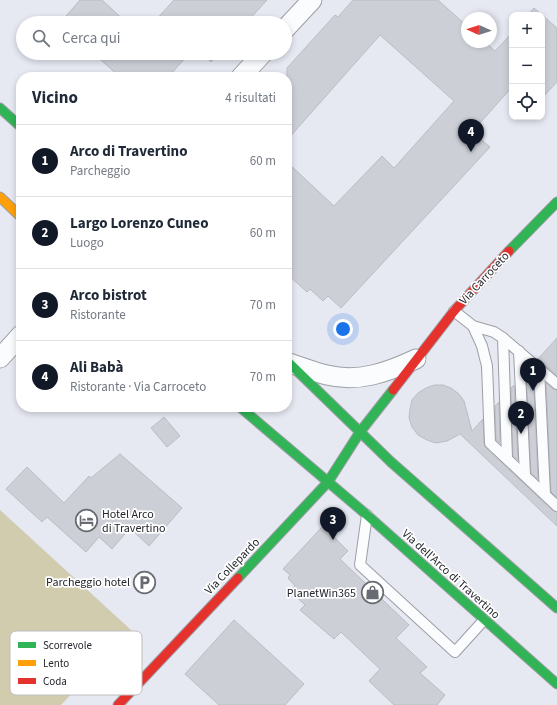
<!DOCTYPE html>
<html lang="it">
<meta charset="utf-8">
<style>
:root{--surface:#fff;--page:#f6f6f7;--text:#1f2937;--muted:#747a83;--line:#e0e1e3;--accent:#111827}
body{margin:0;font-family:"Source Sans 3",sans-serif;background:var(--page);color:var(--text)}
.controls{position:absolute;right:12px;top:12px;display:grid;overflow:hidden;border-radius:8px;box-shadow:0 2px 6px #0003}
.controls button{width:36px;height:36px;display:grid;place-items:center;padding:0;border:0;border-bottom:1px solid var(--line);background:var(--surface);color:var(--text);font:20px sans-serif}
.compass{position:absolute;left:461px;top:12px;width:36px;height:36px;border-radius:50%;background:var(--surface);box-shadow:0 2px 6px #0003;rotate:273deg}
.you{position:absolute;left:343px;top:329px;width:14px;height:14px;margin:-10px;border:3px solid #fff;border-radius:50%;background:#1a73e8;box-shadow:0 0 0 6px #1a73e833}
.badge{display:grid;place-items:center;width:26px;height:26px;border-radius:50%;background:var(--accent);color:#fff;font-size:13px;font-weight:700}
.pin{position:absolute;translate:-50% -33px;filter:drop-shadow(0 1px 2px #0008)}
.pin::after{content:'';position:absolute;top:21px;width:14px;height:12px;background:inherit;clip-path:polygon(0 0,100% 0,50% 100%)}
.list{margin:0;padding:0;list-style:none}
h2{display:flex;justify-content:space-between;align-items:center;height:52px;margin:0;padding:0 16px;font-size:17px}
h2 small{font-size:13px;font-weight:400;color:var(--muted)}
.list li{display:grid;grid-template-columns:26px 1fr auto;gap:12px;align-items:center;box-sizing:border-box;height:72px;padding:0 16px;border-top:1px solid var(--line)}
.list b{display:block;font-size:15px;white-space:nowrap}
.list p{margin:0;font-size:13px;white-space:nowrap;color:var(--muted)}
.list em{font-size:13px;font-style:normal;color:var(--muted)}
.icon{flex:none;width:22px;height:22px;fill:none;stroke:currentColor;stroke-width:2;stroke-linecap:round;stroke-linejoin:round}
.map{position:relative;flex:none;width:557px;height:705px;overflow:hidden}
.search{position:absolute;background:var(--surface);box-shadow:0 2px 6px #0003;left:16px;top:16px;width:276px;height:44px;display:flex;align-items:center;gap:10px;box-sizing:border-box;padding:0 14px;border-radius:22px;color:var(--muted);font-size:15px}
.panel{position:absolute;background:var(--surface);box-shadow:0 2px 6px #0003;left:16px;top:72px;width:276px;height:340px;border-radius:16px}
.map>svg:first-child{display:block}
.green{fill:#d0ccad}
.building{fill:#cdcfd7;stroke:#bbbdc4}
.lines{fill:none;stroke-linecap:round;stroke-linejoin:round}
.lane-casing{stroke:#9d9ea6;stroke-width:12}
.street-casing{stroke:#9d9ea6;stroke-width:21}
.fast-casing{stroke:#9d9ea6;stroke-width:11}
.slow-casing{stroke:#9d9ea6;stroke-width:11}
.jam-casing{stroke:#9d9ea6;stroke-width:11}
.lane{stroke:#fbfcfd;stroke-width:10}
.street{stroke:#fbfcfd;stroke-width:19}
.fast{stroke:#30b455;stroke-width:9}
.slow{stroke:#ff9f0a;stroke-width:9}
.jam{stroke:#e5322d;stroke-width:9}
.labels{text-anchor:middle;stroke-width:3.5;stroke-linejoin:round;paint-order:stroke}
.street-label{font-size:12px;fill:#25272d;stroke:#fff}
.poi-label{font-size:12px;fill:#25272d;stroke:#fff;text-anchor:end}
.key{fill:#fff;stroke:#bebec0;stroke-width:1}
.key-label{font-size:11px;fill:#25272d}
</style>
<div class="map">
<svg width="557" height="705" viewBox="0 0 557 705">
<rect width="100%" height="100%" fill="#e6e8f2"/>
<path class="green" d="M 0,510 L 131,630 L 61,705 L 0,705 Z"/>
<g class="building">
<path d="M 80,0 L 102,0 L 127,23 L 60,23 Z"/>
<path d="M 174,0 L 267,0 L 246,23 L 153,23 Z"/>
<path d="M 353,0 L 438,0 L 467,26 L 467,42 L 485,42 L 495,51 L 512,33 L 512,87 L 472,132 L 490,147 L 341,308 L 328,296 L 323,301 L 310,289 L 307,292 L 287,274 L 287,162 L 334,206 L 382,156 L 394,168 L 454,101 L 380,35 L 287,140 L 287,68 L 335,15 L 338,17 Z"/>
<path d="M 534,8 L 557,28 L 557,82 L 542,98 L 542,15 L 528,15 Z"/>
<path d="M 93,53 L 190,53 L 168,77 L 120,77 Z"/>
<path d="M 202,53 L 219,53 L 211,62 Z"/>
<path d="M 557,338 L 557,375 L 538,359 Z"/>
<path d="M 529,369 L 533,372 L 538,479 L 531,473 L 526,371 Z"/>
<path d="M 546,383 L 553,389 L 557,390 L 557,497 L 551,492 Z"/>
<path d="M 434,385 L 443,385 L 451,388 L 459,394 L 464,401 L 472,431 L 483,419 L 484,443 L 485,447 L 553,511 L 557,512 L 557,526 L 460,434 L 447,441 L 436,443 L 427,440 L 418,435 L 412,427 L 409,418 L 410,409 L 412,400 L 418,393 L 426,388 Z"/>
<path d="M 514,385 L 518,460 L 513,456 L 511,388 Z"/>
<path d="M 499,402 L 500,443 L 496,440 L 495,406 Z"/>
<path d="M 164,417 L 180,436 L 167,447 L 151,428 Z"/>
<path d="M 120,454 L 182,508 L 149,546 L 130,528 L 112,549 L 99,537 L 86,552 L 47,517 L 42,522 L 6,489 L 27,467 L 64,503 L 89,476 L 91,478 Z"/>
<path d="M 323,526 L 348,551 L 340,559 L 409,625 L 396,638 L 427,667 L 420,673 L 445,695 L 437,705 L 394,705 L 369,681 L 380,669 L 341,632 L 334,639 L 300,610 L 305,605 L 290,591 L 295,586 L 288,578 L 290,575 L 283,569 Z"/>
<path d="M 234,620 L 304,684 L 285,705 L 219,705 L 185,674 Z"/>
</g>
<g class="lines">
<defs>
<g id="lane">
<path d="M 454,311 L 473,326 L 494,332 L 503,338 L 557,384"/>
<path d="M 473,326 L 482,346 L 487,366 L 490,443 L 557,506"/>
<path d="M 503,338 L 507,458"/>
<path d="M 519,351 L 525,475"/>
<path d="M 539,368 L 545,494"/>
<path d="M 367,515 L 360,565 L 455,652 L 484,620"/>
</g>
<g id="street">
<path d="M 285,29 L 312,0"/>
<path d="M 241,77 L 263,53"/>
<path d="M 0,358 L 21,335"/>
<path d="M 289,363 C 302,367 314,372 327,375 C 359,383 388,372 416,359"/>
</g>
<g id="fast">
<path d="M 0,108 L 21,127"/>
<path d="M 509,251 L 557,202"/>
<path d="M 287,361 L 391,462 L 557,608"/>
<path d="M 240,407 L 367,515 L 557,684"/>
<path d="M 238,578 L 328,482 L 360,432 L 393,390"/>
</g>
<path id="slow" d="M 0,197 L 21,217"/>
<g id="jam">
<path d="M 393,390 L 454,311 L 509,251"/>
<path d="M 118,705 L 238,578"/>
</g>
</defs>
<use href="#lane" class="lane-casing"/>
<use href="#street" class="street-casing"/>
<use href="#fast" class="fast-casing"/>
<use href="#slow" class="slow-casing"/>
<use href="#jam" class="jam-casing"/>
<use href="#lane" class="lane"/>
<use href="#street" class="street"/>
<use href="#fast" class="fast"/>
<use href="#slow" class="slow"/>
<use href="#jam" class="jam"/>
</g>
<defs>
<symbol id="hotel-ring" viewBox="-11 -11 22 22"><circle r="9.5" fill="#fff" stroke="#696b72" stroke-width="1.5"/><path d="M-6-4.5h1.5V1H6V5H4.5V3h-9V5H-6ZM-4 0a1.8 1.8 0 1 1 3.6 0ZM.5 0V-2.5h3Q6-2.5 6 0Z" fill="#696b72"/></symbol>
<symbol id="parking-ring" viewBox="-11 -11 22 22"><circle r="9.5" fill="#fff" stroke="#696b72" stroke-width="1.5"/><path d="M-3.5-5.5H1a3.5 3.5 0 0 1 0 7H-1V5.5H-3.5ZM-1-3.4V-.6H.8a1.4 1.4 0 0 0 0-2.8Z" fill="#696b72"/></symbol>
<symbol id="shop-ring" viewBox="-11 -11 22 22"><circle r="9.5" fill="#fff" stroke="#696b72" stroke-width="1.5"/><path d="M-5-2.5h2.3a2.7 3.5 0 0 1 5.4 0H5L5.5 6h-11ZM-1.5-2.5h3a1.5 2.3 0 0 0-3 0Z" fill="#696b72"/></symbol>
</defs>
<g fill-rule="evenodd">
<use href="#hotel-ring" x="74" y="508" width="25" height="25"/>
<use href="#parking-ring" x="132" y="570" width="25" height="25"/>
<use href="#shop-ring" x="360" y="580" width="25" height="25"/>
</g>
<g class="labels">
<g class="street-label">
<text transform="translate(484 278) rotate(-47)" y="4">Via Carroceto</text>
<text transform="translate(232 566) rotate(-46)" y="4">Via Collepardo</text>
<text transform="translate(451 574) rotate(42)" y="4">Via dell'Arco di Travertino</text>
</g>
<g class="poi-label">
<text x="102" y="518" text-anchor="start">Hotel Arco<tspan x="102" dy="14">di Travertino</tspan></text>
<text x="130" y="586">Parcheggio hotel</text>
<text x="356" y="597">PlanetWin365</text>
</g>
</g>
<rect x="10" y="631" width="132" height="64" rx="6" class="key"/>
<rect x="18" y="642" width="18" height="6" fill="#30b455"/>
<rect x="18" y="660" width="18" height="6" fill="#ff9f0a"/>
<rect x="18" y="678" width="18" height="6" fill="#e5322d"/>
<g class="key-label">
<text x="43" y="649">Scorrevole</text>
<text x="43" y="667">Lento</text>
<text x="43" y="685">Coda</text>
</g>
</svg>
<div class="controls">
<button>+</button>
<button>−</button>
<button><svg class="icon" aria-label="locate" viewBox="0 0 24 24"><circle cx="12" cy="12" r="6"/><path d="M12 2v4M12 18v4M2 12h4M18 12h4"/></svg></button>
</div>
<svg class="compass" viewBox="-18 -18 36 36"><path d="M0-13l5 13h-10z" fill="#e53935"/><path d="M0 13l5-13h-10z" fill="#747a83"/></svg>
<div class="you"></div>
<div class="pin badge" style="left:533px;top:391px">1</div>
<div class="pin badge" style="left:521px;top:434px">2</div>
<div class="pin badge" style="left:333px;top:540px">3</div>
<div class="pin badge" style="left:471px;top:152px">4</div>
<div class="search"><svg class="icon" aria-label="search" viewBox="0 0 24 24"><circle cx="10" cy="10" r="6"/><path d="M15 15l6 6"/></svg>Cerca qui</div>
<section class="panel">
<h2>Vicino<small>4 risultati</small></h2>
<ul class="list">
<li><span class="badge">1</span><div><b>Arco di Travertino</b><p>Parcheggio</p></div><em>60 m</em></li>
<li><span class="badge">2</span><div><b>Largo Lorenzo Cuneo</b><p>Luogo</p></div><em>60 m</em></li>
<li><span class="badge">3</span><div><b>Arco bistrot</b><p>Ristorante</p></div><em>70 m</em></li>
<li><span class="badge">4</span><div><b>Ali Babà</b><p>Ristorante · Via Carroceto</p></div><em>70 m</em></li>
</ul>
</section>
</div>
